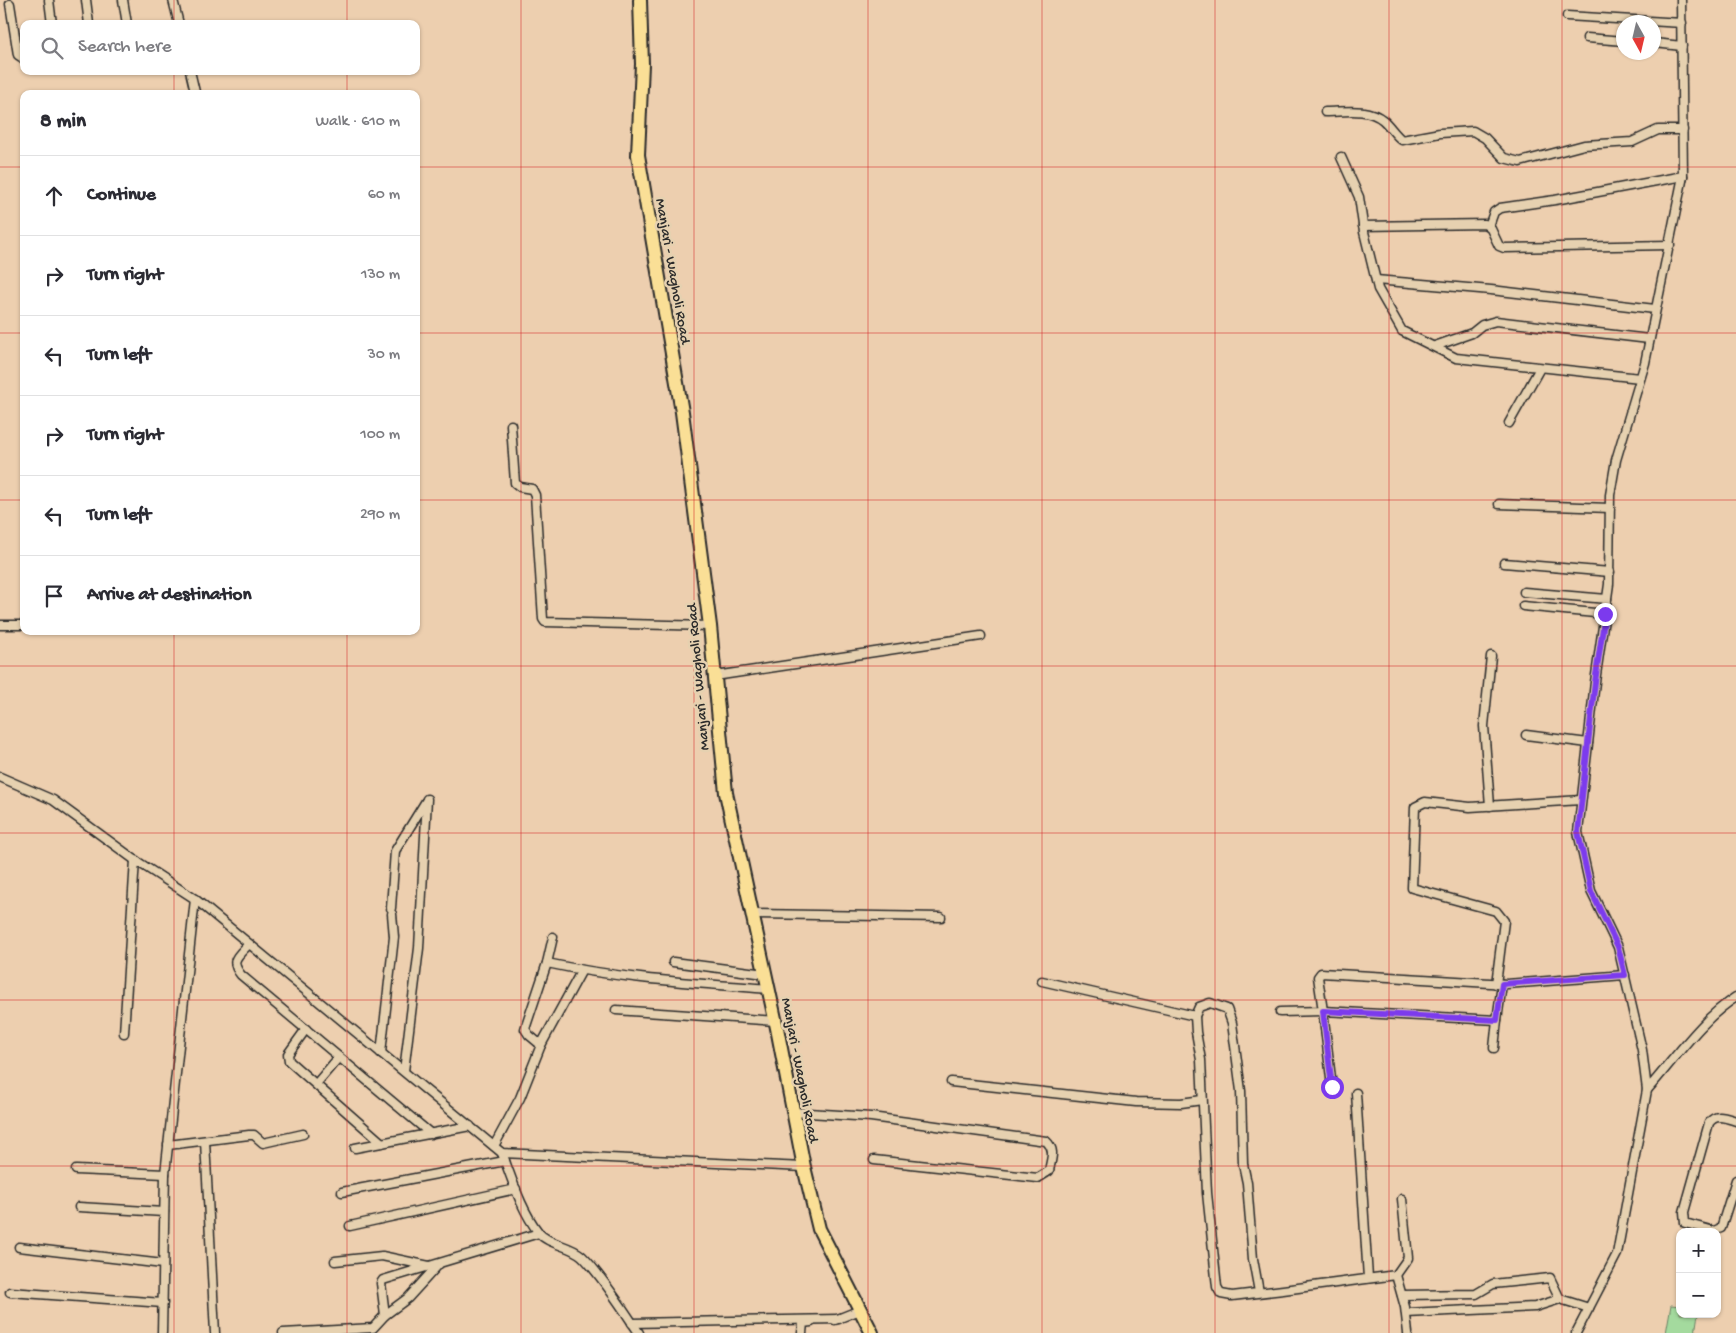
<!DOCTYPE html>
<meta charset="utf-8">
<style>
:root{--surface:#fff;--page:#f2f2f3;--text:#2b2b33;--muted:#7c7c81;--line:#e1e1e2}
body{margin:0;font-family:"Gochi Hand",sans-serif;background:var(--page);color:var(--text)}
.controls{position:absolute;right:15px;bottom:15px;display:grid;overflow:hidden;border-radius:10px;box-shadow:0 1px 4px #0004}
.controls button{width:45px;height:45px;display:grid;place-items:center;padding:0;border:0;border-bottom:1px solid var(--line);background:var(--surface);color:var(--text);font:25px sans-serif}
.compass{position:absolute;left:1616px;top:15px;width:45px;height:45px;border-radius:50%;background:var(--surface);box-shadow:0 1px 4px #0004;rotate:172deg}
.stop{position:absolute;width:15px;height:15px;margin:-11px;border:4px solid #7c3aed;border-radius:50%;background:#fff}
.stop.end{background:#7c3aed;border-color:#fff;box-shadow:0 1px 5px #0008}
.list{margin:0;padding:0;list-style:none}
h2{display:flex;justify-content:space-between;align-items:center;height:65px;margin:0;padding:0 20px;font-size:21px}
h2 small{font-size:16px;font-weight:400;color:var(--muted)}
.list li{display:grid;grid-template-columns:32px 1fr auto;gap:15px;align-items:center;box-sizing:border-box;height:80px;padding:0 20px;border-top:1px solid var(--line)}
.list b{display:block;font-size:19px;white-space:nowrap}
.list em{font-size:16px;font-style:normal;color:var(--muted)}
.icon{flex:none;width:28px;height:28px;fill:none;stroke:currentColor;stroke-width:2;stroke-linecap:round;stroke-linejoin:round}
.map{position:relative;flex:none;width:1736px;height:1333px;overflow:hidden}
.search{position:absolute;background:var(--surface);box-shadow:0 1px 4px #0004;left:20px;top:20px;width:400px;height:55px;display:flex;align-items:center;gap:12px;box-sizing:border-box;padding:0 18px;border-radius:10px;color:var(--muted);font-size:19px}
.panel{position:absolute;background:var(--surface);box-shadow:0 1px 4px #0004;left:20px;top:90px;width:400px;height:545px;border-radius:10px}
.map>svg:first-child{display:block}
.green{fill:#a4da9e;stroke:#688264}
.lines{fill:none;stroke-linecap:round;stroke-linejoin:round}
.street-casing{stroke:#2b2b2b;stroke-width:11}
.primary-casing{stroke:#2b2b2b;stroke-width:16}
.street{stroke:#e6d1b0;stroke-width:8}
.primary{stroke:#fadf96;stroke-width:12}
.route{stroke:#7c3aed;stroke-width:6}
.grid{fill:none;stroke:#d62828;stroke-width:1;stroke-opacity:0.55}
.labels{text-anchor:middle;stroke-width:5;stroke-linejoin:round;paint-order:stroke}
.street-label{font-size:15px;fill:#2b2b2b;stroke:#e6d1b0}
</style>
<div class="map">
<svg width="1736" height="1333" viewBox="0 0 1736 1333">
<rect width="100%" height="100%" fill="#edcfaf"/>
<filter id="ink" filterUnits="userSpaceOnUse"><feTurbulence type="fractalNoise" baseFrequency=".02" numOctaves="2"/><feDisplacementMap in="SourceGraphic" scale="10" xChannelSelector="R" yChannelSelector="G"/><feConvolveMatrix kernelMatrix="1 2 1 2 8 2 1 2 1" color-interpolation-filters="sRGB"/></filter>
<g filter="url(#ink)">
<path class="green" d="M 1671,1305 L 1680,1306 L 1680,1314 L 1698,1314 L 1695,1333 L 1666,1333 Z"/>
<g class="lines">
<defs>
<g id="street">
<path d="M 49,0 L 52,24"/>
<path d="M 86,0 L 89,24"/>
<path d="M 123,0 L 127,24"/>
<path d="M 173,0 L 179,24"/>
<path d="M 10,4 L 18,55 L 24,59"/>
<path d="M 1567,16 L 1682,23"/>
<path d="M 1587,38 L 1624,41"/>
<path d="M 1654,43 L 1682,46"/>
<path d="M 190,71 L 195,92"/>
<path d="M 1325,112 C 1345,112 1367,107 1383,120 C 1390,126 1395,135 1402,140 L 1440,133 L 1473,131 L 1485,138 L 1504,158 L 1520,162 L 1584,145 L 1632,142 L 1658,130 L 1683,130"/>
<path d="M 1341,157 L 1359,197 L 1364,232 L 1378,289 L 1402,331 L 1456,358 L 1640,378"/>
<path d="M 1363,226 L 1485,224 L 1491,229 L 1499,246 L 1504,248 L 1670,245"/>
<path d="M 1489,226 L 1494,212 L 1500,208 L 1555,200 L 1683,176"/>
<path d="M 1376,280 L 1491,290 L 1655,309"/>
<path d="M 1435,346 L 1472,333 L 1482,325 L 1496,321 L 1649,339"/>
<path d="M 1509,423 L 1540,368"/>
<path d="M 511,425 L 515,483 L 520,487 L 532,489 L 535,495 L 543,619 L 545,622 L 710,626"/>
<path d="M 1499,504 L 1610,508"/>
<path d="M 1504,563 L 1610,572"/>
<path d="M 1524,592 L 1607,599"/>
<path d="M 1523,606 L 1605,614"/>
<path d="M 0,625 L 24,625"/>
<path d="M 715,676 L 981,636"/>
<path d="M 1526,735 L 1588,743"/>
<path d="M 0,777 L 53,800 L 135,860 L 195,899 L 502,1153 L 804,1167"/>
<path d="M 1490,806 L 1484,726 L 1491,656"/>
<path d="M 391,908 L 395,851 L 426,801"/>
<path d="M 752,914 L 941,917"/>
<path d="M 249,944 C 238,956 229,960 241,975 L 431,1134"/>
<path d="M 673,962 L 765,974"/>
<path d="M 547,963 C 620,979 694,983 769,989"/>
<path d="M 1042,981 L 1195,1016"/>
<path d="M 1496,984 L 1504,921 L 1496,911 L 1412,888 L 1415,807 L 1425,802 L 1470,807 L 1581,800"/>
<path d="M 616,1010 L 776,1021"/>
<path d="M 1280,1012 L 1323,1011 L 1318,977 L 1321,973 L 1507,984 L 1625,975"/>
<path d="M 306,1029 L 288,1054 L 289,1061 L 382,1143"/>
<path d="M 124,1033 L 135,860"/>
<path d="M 541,1045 L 529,1035 L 525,1029 L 547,963 L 553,937"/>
<path d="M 1494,1048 L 1497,1020"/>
<path d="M 381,1053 L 394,937 L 392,914"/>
<path d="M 404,1071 L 419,948 L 427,799"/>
<path d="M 951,1082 L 1136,1102 L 1181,1103 L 1202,1100"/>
<path d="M 316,1084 L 339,1057"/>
<path d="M 1332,1087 L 1323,1011 L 1497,1020 L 1502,984"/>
<path d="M 1647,1090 C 1674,1060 1701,1019 1736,997"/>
<path d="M 1356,1093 L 1368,1278"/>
<path d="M 793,1112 L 871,1117 L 1046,1141 C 1056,1150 1051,1159 1049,1171 L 1038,1178 L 874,1160"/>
<path d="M 1736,1121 C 1726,1118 1716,1113 1709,1123 L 1684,1212 L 1685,1223 L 1714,1231 L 1721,1228 L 1736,1180"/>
<path d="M 205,1141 L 215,1333"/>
<path d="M 168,1145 L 249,1135 L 254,1135 L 263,1143 L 303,1134"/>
<path d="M 494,1146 L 520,1098 L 541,1045 L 582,970"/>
<path d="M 355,1148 L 470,1126"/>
<path d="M 502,1153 C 512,1179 521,1210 539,1233 C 549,1245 570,1245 582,1256 C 600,1273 625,1312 639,1333"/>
<path d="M 76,1170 L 165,1174"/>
<path d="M 342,1192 L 505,1161"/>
<path d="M 79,1207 L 164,1212"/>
<path d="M 350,1226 L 516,1189"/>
<path d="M 19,1247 L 163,1264"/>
<path d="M 335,1261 L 382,1256 L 429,1266"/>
<path d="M 1396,1275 L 1408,1258 L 1402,1199"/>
<path d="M 10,1292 L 163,1303"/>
<path d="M 1259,1292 L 1253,1259 L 1247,1183 L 1243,1164 L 1241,1091 L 1232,1023 L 1227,1009 L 1210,1003 L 1199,1007 L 1195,1016 L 1196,1032 L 1201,1060 L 1207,1193 L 1217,1287 L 1221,1294 L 1232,1296 L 1283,1290 L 1396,1275 L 1405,1307 L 1408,1333"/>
<path d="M 1402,1295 L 1476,1294 L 1493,1284 L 1550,1278 L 1560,1299"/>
<path d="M 1406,1313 L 1535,1307 L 1560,1299 L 1589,1308"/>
<path d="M 385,1315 L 408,1298 L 439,1264"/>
<path d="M 835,1320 L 860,1310"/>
<path d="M 632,1323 L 839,1319"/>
<path d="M 162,1333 L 165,1174 L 195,899"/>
<path d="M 283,1333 L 373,1328 L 385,1315 L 381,1283 L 383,1280 L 539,1233"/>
<path d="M 802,1333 L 803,1323 L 811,1322"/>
<path d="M 1576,1333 L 1617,1254 L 1647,1090 L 1642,1050 L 1618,947 L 1591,891 L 1578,832 L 1595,682 L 1609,584 L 1610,495 L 1616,460 L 1645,363 L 1683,176 L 1681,0"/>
</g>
<path id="primary" d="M 640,0 L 642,64 L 638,155 L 682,412 L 710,626 L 726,793 L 777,1028 L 804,1167 L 819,1229 L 872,1333"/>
</defs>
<use href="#street" class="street-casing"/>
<use href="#primary" class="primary-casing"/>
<use href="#street" class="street"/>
<use href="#primary" class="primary"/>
</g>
</g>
<g class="lines" filter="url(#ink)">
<path class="route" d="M 1332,1087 L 1323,1011 L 1497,1020 L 1502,984 L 1625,975 L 1618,947 L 1591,891 L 1578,832 L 1595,682 L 1605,614"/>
</g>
<path class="grid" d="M 174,0 L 174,24M 347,0 L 347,24M 521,0 L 521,1333M 694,0 L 694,1333M 868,0 L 868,1333M 1042,0 L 1042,1333M 1215,0 L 1215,1333M 1389,0 L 1389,1333M 1562,0 L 1562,1333M 174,71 L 174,94M 347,71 L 347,94M 0,167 L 24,167M 416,167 L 1736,167M 0,333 L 24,333M 416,333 L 1736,333M 0,500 L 24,500M 416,500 L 1736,500M 174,631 L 174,1333M 347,631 L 347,1333M 0,666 L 1736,666M 0,833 L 1736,833M 0,1000 L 1736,1000M 0,1166 L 1736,1166"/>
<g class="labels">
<g class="street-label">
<text transform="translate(674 271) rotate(80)" y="5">Manjari - Wagholi Road</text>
<text transform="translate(697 677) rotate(-95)" y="5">Manjari - Wagholi Road</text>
<text transform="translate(801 1070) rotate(79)" y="5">Manjari - Wagholi Road</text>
</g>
</g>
</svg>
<div class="controls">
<button>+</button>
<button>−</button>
</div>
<svg class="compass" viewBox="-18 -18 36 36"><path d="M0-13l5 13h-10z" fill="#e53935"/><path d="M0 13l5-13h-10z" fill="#7c7c81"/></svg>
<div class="stop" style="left:1332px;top:1087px"></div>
<div class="stop end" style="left:1605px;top:614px"></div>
<div class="search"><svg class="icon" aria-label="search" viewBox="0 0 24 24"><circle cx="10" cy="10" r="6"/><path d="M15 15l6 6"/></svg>Search here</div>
<section class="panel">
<h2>8 min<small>Walk · 610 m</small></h2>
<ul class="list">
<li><svg class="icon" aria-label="ahead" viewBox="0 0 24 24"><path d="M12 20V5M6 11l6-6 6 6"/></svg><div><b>Continue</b></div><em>60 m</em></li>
<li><svg class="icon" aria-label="right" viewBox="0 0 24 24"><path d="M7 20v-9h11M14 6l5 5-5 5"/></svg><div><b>Turn right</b></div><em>130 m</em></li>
<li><svg class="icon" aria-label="left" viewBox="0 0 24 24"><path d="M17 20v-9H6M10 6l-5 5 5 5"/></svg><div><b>Turn left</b></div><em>30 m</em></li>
<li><svg class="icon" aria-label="right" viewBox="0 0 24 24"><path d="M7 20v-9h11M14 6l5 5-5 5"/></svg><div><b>Turn right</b></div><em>100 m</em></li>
<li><svg class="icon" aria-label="left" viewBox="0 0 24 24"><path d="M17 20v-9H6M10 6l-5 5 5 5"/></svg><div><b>Turn left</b></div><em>290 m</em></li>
<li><svg class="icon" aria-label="arrive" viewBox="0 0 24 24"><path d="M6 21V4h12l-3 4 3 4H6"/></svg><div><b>Arrive at destination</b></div></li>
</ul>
</section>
</div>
